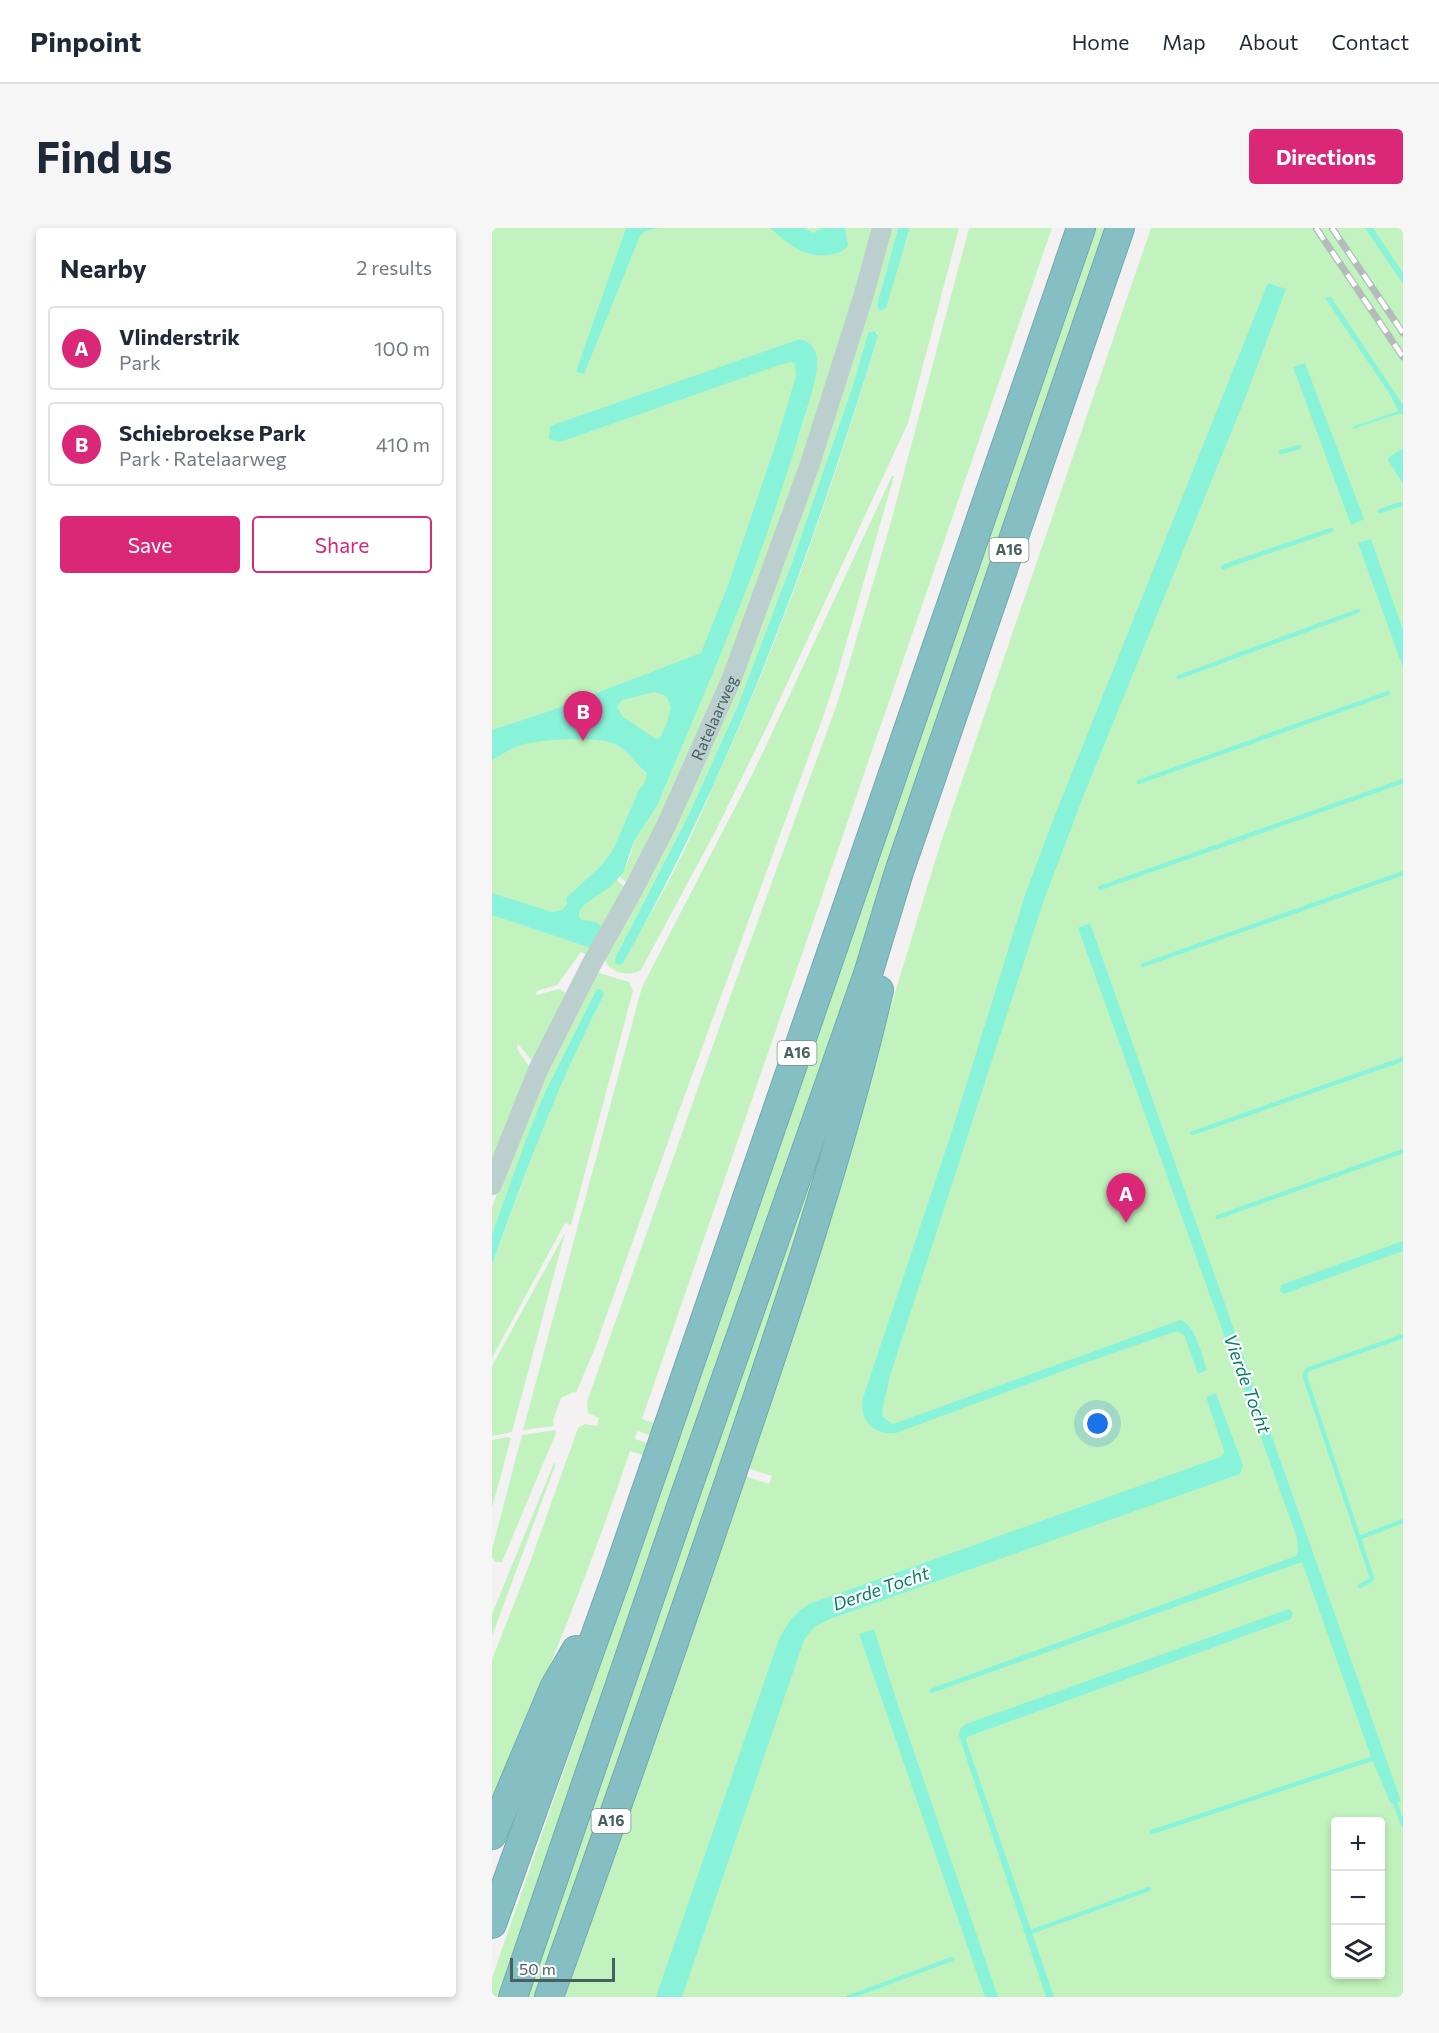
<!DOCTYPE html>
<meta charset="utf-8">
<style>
:root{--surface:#fff;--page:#f6f6f7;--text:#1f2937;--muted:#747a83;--line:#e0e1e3;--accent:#db2777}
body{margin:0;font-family:Commissioner,sans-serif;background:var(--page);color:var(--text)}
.controls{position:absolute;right:18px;bottom:18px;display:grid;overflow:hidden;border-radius:6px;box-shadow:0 3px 9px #0003}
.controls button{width:54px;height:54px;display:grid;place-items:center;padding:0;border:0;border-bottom:2px solid var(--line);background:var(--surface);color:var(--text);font:30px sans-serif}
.scale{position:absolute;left:18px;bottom:15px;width:105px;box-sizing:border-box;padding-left:6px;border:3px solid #486061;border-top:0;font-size:16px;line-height:21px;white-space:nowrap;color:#486061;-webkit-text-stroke:4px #fff;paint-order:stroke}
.you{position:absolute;left:606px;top:1196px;width:21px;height:21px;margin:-15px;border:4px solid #fff;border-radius:50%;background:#1a73e8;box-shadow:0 0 0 9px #1a73e833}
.badge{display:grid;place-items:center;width:39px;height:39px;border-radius:50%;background:var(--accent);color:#fff;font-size:20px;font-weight:700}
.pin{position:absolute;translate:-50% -50px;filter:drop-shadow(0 2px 3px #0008)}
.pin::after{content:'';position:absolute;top:32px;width:21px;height:18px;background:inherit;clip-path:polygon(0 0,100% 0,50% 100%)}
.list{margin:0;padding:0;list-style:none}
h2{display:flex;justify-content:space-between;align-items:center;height:78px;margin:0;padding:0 24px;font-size:26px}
h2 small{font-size:20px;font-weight:400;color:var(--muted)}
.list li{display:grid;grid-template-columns:39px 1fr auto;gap:18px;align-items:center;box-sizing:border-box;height:84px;margin:0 12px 12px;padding:0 12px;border:2px solid var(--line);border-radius:6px}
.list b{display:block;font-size:22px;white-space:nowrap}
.list p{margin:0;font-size:20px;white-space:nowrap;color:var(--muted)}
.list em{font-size:20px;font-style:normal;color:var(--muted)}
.actions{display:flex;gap:12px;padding:18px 24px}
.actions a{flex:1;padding:14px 0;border:2px solid var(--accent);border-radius:6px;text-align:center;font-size:21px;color:var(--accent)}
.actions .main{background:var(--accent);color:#fff}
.icon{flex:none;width:33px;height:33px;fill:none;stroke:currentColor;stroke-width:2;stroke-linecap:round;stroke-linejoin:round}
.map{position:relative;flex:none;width:911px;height:1769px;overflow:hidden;border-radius:6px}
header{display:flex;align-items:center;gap:36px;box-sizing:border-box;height:84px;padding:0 30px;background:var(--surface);border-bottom:2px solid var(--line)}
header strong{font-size:28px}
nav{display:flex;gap:33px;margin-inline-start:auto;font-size:21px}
.intro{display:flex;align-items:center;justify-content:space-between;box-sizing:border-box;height:144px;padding:0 36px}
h1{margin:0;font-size:42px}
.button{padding:15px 27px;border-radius:6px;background:var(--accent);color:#fff;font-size:21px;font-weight:700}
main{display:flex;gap:36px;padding:0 36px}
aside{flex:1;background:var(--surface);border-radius:6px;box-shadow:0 3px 9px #0003}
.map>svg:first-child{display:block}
.green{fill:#c2f3be;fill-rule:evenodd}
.water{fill:#89f3d9;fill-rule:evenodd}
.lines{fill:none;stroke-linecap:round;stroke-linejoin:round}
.stream{stroke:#89f3d9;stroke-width:4.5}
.highway-casing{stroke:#71abaf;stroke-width:30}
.minor{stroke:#bccfcf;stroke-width:20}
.highway{stroke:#86bfc3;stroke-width:28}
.rail-casing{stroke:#b3bbbc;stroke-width:7}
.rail{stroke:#fff;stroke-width:4.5;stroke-dasharray:14;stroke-linecap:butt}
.labels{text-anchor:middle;stroke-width:4.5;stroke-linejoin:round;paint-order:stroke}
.shield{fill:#fff;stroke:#7f9090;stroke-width:1.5}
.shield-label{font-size:15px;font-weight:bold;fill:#486061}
.street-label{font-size:16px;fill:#486061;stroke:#fff}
.water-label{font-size:18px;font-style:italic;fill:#077e62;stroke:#fff}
</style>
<header>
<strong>Pinpoint</strong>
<nav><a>Home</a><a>Map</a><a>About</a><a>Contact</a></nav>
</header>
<div class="intro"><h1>Find us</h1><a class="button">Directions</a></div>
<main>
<aside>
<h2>Nearby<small>2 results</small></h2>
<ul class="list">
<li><span class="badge">A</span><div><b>Vlinderstrik</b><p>Park</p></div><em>100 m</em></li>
<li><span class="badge">B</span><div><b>Schiebroekse Park</b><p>Park · Ratelaarweg</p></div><em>410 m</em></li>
</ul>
<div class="actions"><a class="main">Save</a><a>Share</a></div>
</aside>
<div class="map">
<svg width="911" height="1769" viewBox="0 0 911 1769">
<rect width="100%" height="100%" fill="#f4f1f3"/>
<g class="green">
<path d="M 0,0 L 383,0 L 357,102 L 233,449 L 137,656 L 128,649 L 138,629 L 142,613 L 165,578 L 174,557 C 216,449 265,343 299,232 C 309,199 323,165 325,130 L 258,328 L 125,652 L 135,661 L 97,728 L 89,724 L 65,757 L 45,763 L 44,767 L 67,761 L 76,766 L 42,835 L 26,816 L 25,821 L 39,841 L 0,940 Z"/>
<path d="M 397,0 L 406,0 L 385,77 L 414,16 L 418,0 L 467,0 L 416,195 L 273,503 L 222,606 L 149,742 C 136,750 116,744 112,730 L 159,642 ZM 385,104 L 386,108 C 342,256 291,403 228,543 C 210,583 193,624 172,662 C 158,688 142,712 128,737 L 124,735 L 123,730 L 197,586 L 246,477 L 299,337 L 361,157 L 376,106 Z"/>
<path d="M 477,0 L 560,0 L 150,1191 L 190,1204 L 603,0 L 616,0 L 371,712 L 348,789 L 308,984 L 345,882 L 260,1228 L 327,1030 L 404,761 L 449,614 L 659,0 L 911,0 L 911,1769 L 73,1769 L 250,1261 L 226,1253 L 47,1769 L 31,1769 L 23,1720 L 5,1769 L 0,1769 L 0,1750 L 178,1236 L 138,1223 C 98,1343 50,1459 0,1575 L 0,1432 L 36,1340 L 86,1200 L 93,1196 L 105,1198 L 107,1190 L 96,1185 L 95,1174 L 237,772 L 346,473 L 397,301 ZM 145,1203 L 185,1216 L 183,1224 L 143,1211 ZM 233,1233 L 280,1248 L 277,1256 L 231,1241 ZM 844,1594 L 888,1594 L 888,1746 L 844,1746 Z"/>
<path d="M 400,248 L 402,248 L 346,444 L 331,489 L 183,894 L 103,1120 L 84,1165 L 82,1164 L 69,1170 L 61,1192 L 62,1198 L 31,1202 L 150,759 L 262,543 Z"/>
<path d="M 107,745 L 137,754 L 141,763 L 79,997 L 73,995 L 0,1130 L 0,1037 L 59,877 L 83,824 L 111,769 L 104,762 L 53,864 L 0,1006 L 0,980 L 21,921 L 36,883 L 101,748 Z"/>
<path d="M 73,1005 L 20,1204 L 0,1208 L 0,1138 Z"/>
<path d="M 63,1202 L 64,1205 L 10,1334 L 4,1334 L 0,1330 L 0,1321 L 30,1207 Z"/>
<path d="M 15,1209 L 19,1210 L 0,1280 L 0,1212 Z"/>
<path d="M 62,1235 L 63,1235 L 63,1238 L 0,1408 L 0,1386 Z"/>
</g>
<g class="water">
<path d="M 134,0 L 165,0 L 153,3 L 148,8 L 92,146 L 84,144 Z"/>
<path d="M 278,0 L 312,0 L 321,5 L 330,0 L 353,0 L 356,18 C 351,24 344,26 336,27 C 311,30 295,15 278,0 Z"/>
<path d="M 406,0 L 418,0 L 394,80 L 388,83 L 385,77 Z"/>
<path d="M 873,0 L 881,0 L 911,45 L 911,56 Z"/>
<path d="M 776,55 L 794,61 L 754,168 L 591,569 L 551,675 L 398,1148 L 390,1184 L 391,1189 L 401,1196 L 688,1092 C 703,1095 710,1128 715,1142 L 706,1146 L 692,1107 L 685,1103 L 593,1135 L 404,1205 C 381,1208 367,1192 371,1170 L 460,903 L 533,667 L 561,592 Z"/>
<path d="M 839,69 L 911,177 L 911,186 L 906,186 L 861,201 L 860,199 L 906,183 L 899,168 L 833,70 Z"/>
<path d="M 383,103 L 386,108 C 320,324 243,538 131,735 L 128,737 L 123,735 L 123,730 L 197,586 L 246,477 L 299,337 L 361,157 L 376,105 Z"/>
<path d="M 308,111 C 318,114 323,119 325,130 C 327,151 311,192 305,214 C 287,271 268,329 245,385 C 223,443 197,500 174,557 L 165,578 L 142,613 L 131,645 L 118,659 L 92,677 L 87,684 L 87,689 L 90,692 C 98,693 104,692 110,699 L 99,720 L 0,687 L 0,665 L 60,684 L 70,682 L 75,676 L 74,670 L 109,638 L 121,622 L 146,564 L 153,554 L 155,545 C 143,536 138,524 125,517 C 107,507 48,511 29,517 C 18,520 10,527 0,532 L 0,502 L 52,485 L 209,425 L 235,360 L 283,218 L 304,148 L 303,136 L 299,134 L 288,137 L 68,214 L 57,211 L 58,198 ZM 162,464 L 174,468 L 179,479 L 175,495 L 168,510 L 164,511 L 131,489 L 125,479 L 130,472 Z"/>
<path d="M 813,135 L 872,291 L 859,297 L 801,139 Z"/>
<path d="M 911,220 L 911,256 L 896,232 L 897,229 Z"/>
<path d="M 879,311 L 911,402 L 911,440 L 866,315 Z"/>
<path d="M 598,695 L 909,1573 L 899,1576 L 879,1529 L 810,1334 L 440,1465 L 437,1463 L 438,1461 L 804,1328 L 806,1324 L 805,1310 L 586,700 Z"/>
<path d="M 108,761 L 112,765 L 111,769 C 66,855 33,945 0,1037 L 0,1006 L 36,906 L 53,864 L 104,762 Z"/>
<path d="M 911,1013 L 911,1023 L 792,1066 L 788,1063 L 789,1057 Z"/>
<path d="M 724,1165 L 751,1237 L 748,1246 L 338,1391 L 322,1399 L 312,1412 L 190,1769 L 164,1769 L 287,1411 C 295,1396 304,1382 320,1375 L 728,1229 L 732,1226 L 732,1223 L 714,1169 Z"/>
<path d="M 797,1381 L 801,1385 L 799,1391 L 475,1509 L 474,1512 L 562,1769 L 554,1769 L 467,1508 L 468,1501 L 474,1496 Z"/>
<path d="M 382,1401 L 403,1468 L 506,1769 L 493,1769 L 367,1406 Z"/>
</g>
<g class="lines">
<g class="stream">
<path d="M 789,224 L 807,219"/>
<path d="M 888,283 L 909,276"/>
<path d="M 731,339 L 839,302"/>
<path d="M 687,449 L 866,383"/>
<path d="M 647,554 L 896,465"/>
<path d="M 608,660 L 911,553"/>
<path d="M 651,737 L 911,645"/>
<path d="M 701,905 L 911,831"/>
<path d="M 726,989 L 911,923"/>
<path d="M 867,1310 L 911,1293"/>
<path d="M 868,1358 L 878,1353 L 880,1350 L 813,1149 L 814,1144 L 817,1141 L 911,1108"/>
<path d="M 901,1569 L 911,1597"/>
<path d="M 660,1604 L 885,1529"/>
<path d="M 536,1705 L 657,1661"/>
<path d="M 357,1769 L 460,1731"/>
</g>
<defs>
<g id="highway">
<path d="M 0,1607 L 62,1460 L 84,1422"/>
<path d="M 0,1696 L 124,1350 L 589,0"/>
<path d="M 21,1769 L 192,1270 L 376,746 L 407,644 L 628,0"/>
<path d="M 57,1769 C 119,1597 179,1424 238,1251 C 293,1089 348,928 387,762"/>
</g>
</defs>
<use href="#highway" class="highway-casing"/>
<path class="minor" id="s1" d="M 0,957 L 46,842 L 99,737 L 141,662 L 174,598 L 240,450 L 318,236 L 372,66 L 390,0"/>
<use href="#highway" class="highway"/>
<defs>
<g id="rail">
<path d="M 824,0 L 911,129"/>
<path d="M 840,0 L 911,105"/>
</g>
</defs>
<use href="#rail" class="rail-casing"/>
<use href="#rail" class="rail"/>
</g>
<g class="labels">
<g class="shield">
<rect x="497.5" y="310" width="39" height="24" rx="4.5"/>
<rect x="285.5" y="813" width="39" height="24" rx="4.5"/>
<rect x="99.5" y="1581" width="39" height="24" rx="4.5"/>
</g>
<g class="shield-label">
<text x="517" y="327">A16</text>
<text x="305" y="830">A16</text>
<text x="119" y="1598">A16</text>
</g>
<g class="street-label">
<text dy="6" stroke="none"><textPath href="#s1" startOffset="518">Ratelaarweg</textPath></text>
</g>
<g class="water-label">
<text transform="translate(755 1156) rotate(70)" y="6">Vierde Tocht</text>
<text transform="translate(389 1361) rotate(-19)" y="6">Derde Tocht</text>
</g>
</g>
</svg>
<div class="controls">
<button>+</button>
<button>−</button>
<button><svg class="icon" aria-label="layers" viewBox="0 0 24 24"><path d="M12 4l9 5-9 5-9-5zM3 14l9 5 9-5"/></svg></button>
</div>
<div class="scale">50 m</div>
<div class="you"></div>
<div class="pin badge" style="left:634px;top:995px">A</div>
<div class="pin badge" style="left:91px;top:513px">B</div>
</div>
</main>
